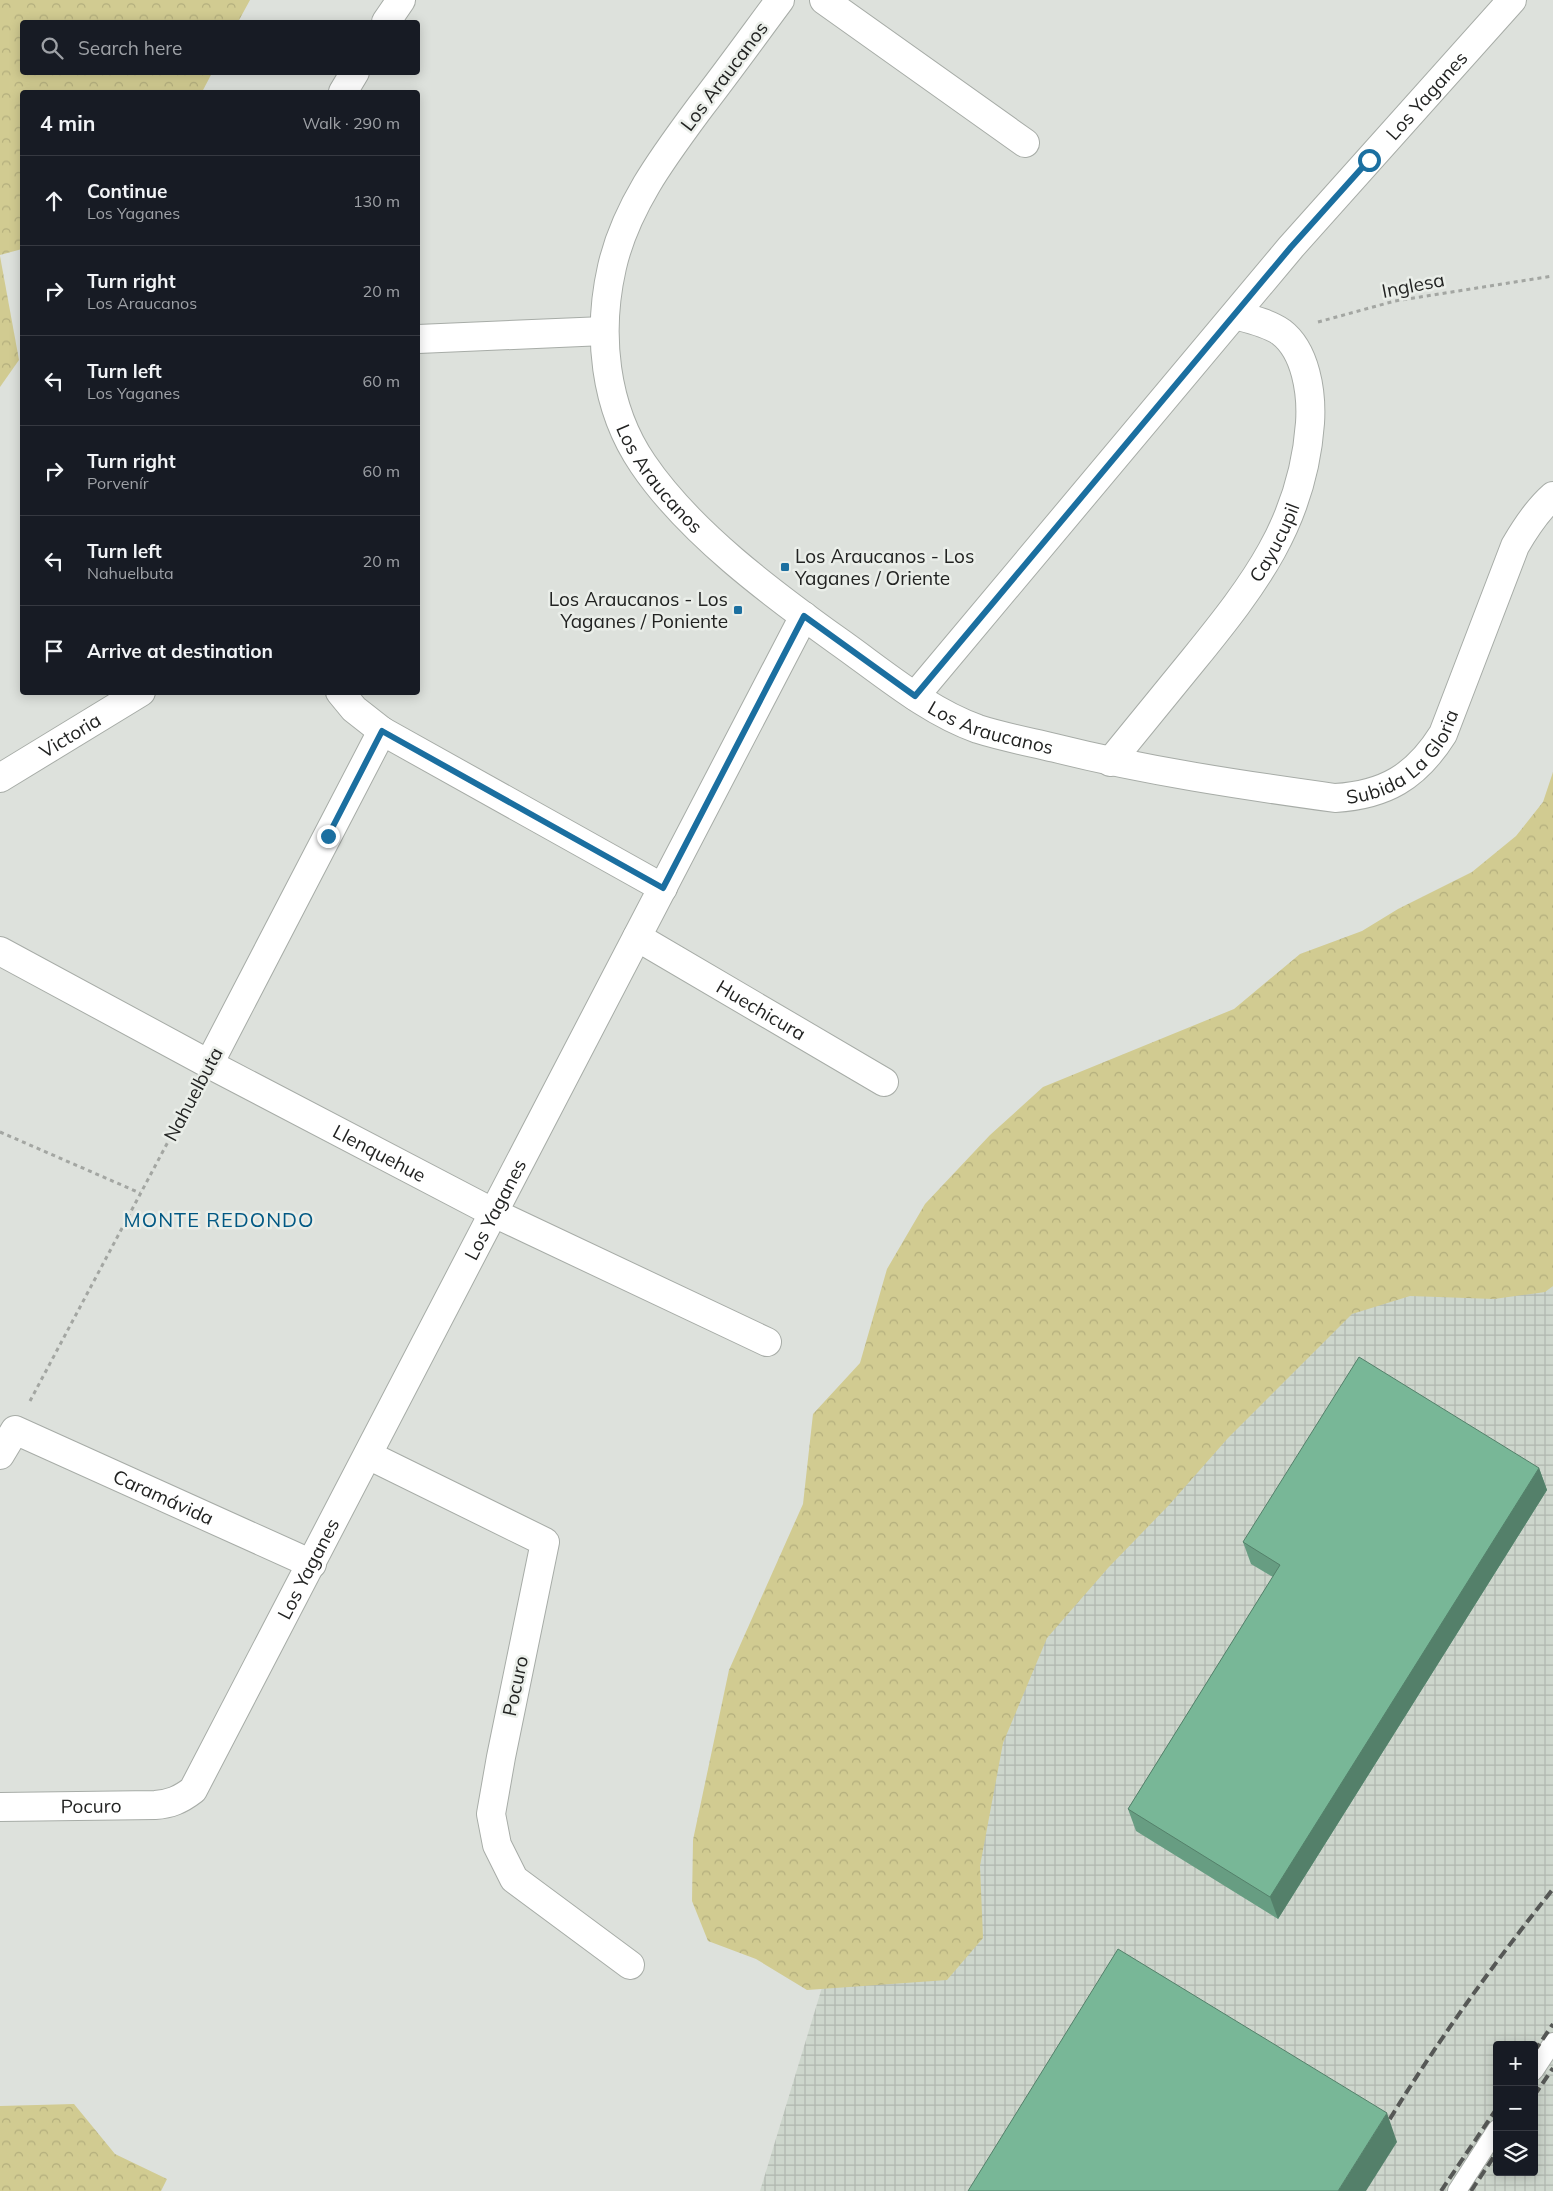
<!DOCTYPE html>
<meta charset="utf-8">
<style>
:root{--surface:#171b24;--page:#20242c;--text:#f1f3f6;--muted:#9ea1a6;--line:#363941}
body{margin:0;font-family:Mulish,sans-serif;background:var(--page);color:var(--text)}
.controls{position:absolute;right:15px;bottom:15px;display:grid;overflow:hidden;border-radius:5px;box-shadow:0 2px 12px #0003}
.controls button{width:45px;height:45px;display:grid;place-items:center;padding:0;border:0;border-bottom:1px solid var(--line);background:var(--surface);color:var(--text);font:25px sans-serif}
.stop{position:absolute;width:15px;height:15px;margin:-11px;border:4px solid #1b6fa0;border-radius:50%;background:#fff}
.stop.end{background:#1b6fa0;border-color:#fff;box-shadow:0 1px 5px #0008}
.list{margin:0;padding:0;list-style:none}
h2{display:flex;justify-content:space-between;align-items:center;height:65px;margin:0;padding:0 20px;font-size:21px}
h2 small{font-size:16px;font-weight:400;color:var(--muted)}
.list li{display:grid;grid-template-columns:32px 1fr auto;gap:15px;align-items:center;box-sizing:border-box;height:90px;padding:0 20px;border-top:1px solid var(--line)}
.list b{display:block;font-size:19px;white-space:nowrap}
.list p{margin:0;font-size:16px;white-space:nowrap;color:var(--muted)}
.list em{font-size:16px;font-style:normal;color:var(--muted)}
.icon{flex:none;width:28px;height:28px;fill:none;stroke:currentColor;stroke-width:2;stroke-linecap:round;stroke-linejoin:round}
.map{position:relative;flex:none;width:1553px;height:2191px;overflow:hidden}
.search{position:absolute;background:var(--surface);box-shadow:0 2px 12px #0003;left:20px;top:20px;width:400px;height:55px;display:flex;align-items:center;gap:12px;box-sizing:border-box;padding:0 18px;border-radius:5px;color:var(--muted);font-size:19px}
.panel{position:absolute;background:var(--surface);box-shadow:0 2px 12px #0003;left:20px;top:90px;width:400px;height:605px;border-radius:5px}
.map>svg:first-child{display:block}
.industrial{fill:url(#industrial-grid);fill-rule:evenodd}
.forest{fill:url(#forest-crowns)}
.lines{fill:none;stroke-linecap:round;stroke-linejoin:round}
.service-casing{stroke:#a7aca7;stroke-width:20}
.minor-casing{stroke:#a7aca7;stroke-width:30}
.tertiary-casing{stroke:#a7aca7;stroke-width:30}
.path{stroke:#a3a6a2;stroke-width:3;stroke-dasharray:4 4;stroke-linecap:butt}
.service{stroke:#fff;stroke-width:18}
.minor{stroke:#fff;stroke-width:28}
.tertiary{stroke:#fff;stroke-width:28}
.rail{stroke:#565856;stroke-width:4;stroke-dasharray:10 5;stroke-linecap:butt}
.wall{fill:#679d82}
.shaded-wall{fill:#54806a}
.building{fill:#78b797;stroke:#54806a}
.route{stroke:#1b6fa0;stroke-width:6}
.poi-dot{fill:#1b6fa0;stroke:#eaeee9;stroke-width:2}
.labels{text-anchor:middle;stroke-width:5;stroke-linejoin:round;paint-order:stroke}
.street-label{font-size:19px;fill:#222322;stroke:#eaeee9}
.poi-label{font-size:19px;fill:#222322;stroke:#eaeee9;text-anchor:start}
.neighbourhood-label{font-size:20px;letter-spacing:1px;fill:#015883;stroke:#eaeee9}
</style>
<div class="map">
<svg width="1553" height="2191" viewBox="0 0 1553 2191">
<defs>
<pattern id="industrial-grid" width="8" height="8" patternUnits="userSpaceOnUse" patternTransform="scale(1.25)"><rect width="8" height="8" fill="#cdd6cc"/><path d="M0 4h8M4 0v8" fill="none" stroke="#b0b7af"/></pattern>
<pattern id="forest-crowns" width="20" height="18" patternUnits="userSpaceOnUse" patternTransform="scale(1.25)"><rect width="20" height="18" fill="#d1cb91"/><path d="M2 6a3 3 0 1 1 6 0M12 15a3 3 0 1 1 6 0" fill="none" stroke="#b3ae7d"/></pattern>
</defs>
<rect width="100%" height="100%" fill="#dde1dc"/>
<path class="industrial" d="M 1553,1094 L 1553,2191 L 760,2191 L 947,1577 ZM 1497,2045 L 1534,2045 L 1534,2172 L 1497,2172 Z"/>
<g class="forest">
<path d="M 0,0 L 250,0 L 238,22 L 22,22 L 22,72 L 212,73 L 202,92 L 22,92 L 22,249 L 0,255 Z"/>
<path d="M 0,256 L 19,360 L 0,387 Z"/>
<path d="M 1553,772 L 1553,1286 L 1545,1292 L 1494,1299 L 1410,1296 L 1352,1314 L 1228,1438 L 1169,1505 L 1108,1568 L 1047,1638 L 1003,1743 L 980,1866 L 983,1938 L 947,1980 L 807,1990 L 756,1959 L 708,1941 L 692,1901 L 693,1840 L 729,1670 L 803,1504 L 813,1414 L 860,1363 L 887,1269 L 925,1204 L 990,1135 L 1043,1087 L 1234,1009 L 1300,954 L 1362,931 L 1398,909 L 1472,872 L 1516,836 L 1543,802 Z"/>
<path d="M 74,2104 L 115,2154 L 167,2179 L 161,2191 L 0,2191 L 0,2106 Z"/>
</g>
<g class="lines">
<defs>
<g id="service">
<path d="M 1534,2071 L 1553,2042"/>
<path d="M 1457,2191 L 1497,2129"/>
</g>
<g id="minor">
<path d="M 824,0 L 1025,143"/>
<path d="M 386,22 L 401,0"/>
<path d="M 343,92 L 355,72"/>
<path d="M 418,339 L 604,331"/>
<path d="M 340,692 L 354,709 L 382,731 L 663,888"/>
<path id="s1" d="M 915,696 L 1291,247 L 1512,0"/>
<path id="s2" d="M 1110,762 C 1138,728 1166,693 1194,659 C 1254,585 1303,522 1310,423 C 1312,393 1306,351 1281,332 C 1268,323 1250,319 1235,315"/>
<path id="s3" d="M 0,778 L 141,692"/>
<path id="s4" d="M 637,937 L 884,1082"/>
<path id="s5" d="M 0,951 L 209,1064 L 494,1213 L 767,1342"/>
<path d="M 209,1064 L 382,731"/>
<path id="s6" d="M 0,1455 L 15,1430 L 312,1564"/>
<path d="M 368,1455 L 545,1542 L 501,1757 L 491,1814 L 497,1845 L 514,1879 L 630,1965"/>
<path id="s7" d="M 0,1807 L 155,1805 C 170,1804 180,1800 193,1790 L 804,616"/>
</g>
<g id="tertiary">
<path id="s8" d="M 780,0 C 754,35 728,71 701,106 C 664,156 626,206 612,267 C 597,333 604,407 643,464 C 689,532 771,593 838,641 C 882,672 927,711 978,729 C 1003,737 1030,742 1055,748 C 1147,771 1241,785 1335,798 C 1385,795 1416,777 1443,734 L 1515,546 C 1526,527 1537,510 1553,496"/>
</g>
</defs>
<use href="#service" class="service-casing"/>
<use href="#minor" class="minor-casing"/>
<use href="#tertiary" class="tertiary-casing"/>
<g class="path">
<path d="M 1318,322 L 1395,301 L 1553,276"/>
<path d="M 0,1132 L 140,1193"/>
<path d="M 30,1401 L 194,1093"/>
</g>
<use href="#service" class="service"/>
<use href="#minor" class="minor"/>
<use href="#tertiary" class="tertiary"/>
<g class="rail">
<path d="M 1534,2052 L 1553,2024"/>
<path d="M 1534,2096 L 1553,2068"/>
<path d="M 1382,2132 C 1433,2047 1491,1967 1553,1889"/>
<path d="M 1441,2191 L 1497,2108"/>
<path d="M 1471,2191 L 1497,2152"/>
</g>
</g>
<path class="wall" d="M 1539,1468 L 1547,1490 L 1278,1919 L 1136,1831 L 1128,1809 L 1273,1577 L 1251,1564 L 1243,1542 Z"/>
<g class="shaded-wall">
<path d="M 1539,1468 L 1547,1490 L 1278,1919 L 1270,1897 Z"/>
<path d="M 1387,2113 L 1397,2142 L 1366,2191 L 1338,2191 Z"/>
</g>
<g class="building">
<path d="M 1359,1357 L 1539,1468 L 1270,1897 L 1128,1809 L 1280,1565 L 1243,1542 Z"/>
<path d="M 1118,1949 L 1387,2113 L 1338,2191 L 968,2191 Z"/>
</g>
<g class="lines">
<path class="route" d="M 328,836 L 382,731 L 663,888 L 804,616 L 915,696 L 1291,247 L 1369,160"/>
</g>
<g class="poi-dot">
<rect x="780" y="562" width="10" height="10" rx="2.5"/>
<rect x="733" y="605" width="10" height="10" rx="2.5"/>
</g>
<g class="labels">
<g class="street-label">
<text transform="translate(724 76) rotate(-53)" y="7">Los Araucanos</text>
<text dy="7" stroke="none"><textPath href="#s1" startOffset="789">Los Yaganes</textPath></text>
<text transform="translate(1413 285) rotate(-11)" y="7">Inglesa</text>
<text dy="7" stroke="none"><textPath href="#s8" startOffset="544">Los Araucanos</textPath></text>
<text dy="7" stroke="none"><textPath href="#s2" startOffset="275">Cayucupil</textPath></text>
<text dy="7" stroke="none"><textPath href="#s8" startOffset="965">Los Araucanos</textPath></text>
<text dy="7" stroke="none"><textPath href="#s3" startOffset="82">Victoria</textPath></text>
<text dy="7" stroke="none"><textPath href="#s8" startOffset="1401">Subida La Gloria</textPath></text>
<text dy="7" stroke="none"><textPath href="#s4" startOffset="144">Huechicura</textPath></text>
<text transform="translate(193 1094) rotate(-62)" y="7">Nahuelbuta</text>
<text dy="7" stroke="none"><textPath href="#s5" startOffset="430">Llenquehue</textPath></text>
<text dy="7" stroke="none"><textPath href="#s7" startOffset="851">Los Yaganes</textPath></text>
<text dy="7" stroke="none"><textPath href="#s6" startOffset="192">Caramávida</textPath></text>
<text dy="7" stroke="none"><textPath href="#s7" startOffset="446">Los Yaganes</textPath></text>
<text transform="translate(515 1686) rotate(-78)" y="7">Pocuro</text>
<text dy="7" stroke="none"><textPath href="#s7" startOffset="91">Pocuro</textPath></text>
</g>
<g class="poi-label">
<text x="795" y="563">Los Araucanos - Los<tspan x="795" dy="22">Yaganes / Oriente</tspan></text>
<text x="728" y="606" text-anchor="end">Los Araucanos - Los<tspan x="728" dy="22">Yaganes / Poniente</tspan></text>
</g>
<g class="neighbourhood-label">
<text x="219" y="1227">MONTE REDONDO</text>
</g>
</g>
</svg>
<div class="controls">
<button>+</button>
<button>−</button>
<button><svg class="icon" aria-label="layers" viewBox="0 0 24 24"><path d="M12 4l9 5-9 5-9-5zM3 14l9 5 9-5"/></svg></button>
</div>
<div class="stop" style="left:1369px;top:160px"></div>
<div class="stop end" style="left:328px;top:836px"></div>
<div class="search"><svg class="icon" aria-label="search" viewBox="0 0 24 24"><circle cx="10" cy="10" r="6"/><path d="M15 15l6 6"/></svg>Search here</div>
<section class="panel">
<h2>4 min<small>Walk · 290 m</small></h2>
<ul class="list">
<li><svg class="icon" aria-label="ahead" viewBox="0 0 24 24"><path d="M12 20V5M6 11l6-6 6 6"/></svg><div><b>Continue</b><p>Los Yaganes</p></div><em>130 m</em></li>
<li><svg class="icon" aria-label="right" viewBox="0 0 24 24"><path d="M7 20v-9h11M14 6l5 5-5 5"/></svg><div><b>Turn right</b><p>Los Araucanos</p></div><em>20 m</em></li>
<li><svg class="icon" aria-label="left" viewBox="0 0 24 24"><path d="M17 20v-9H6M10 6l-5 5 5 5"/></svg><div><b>Turn left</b><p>Los Yaganes</p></div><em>60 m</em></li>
<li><svg class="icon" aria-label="right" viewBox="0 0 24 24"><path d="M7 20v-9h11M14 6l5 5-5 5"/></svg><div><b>Turn right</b><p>Porvenír</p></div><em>60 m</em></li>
<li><svg class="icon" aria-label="left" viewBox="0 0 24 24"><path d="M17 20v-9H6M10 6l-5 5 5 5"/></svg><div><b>Turn left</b><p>Nahuelbuta</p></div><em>20 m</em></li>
<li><svg class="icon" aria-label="arrive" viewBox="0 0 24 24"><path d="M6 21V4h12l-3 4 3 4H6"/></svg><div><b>Arrive at destination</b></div></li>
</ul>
</section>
</div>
